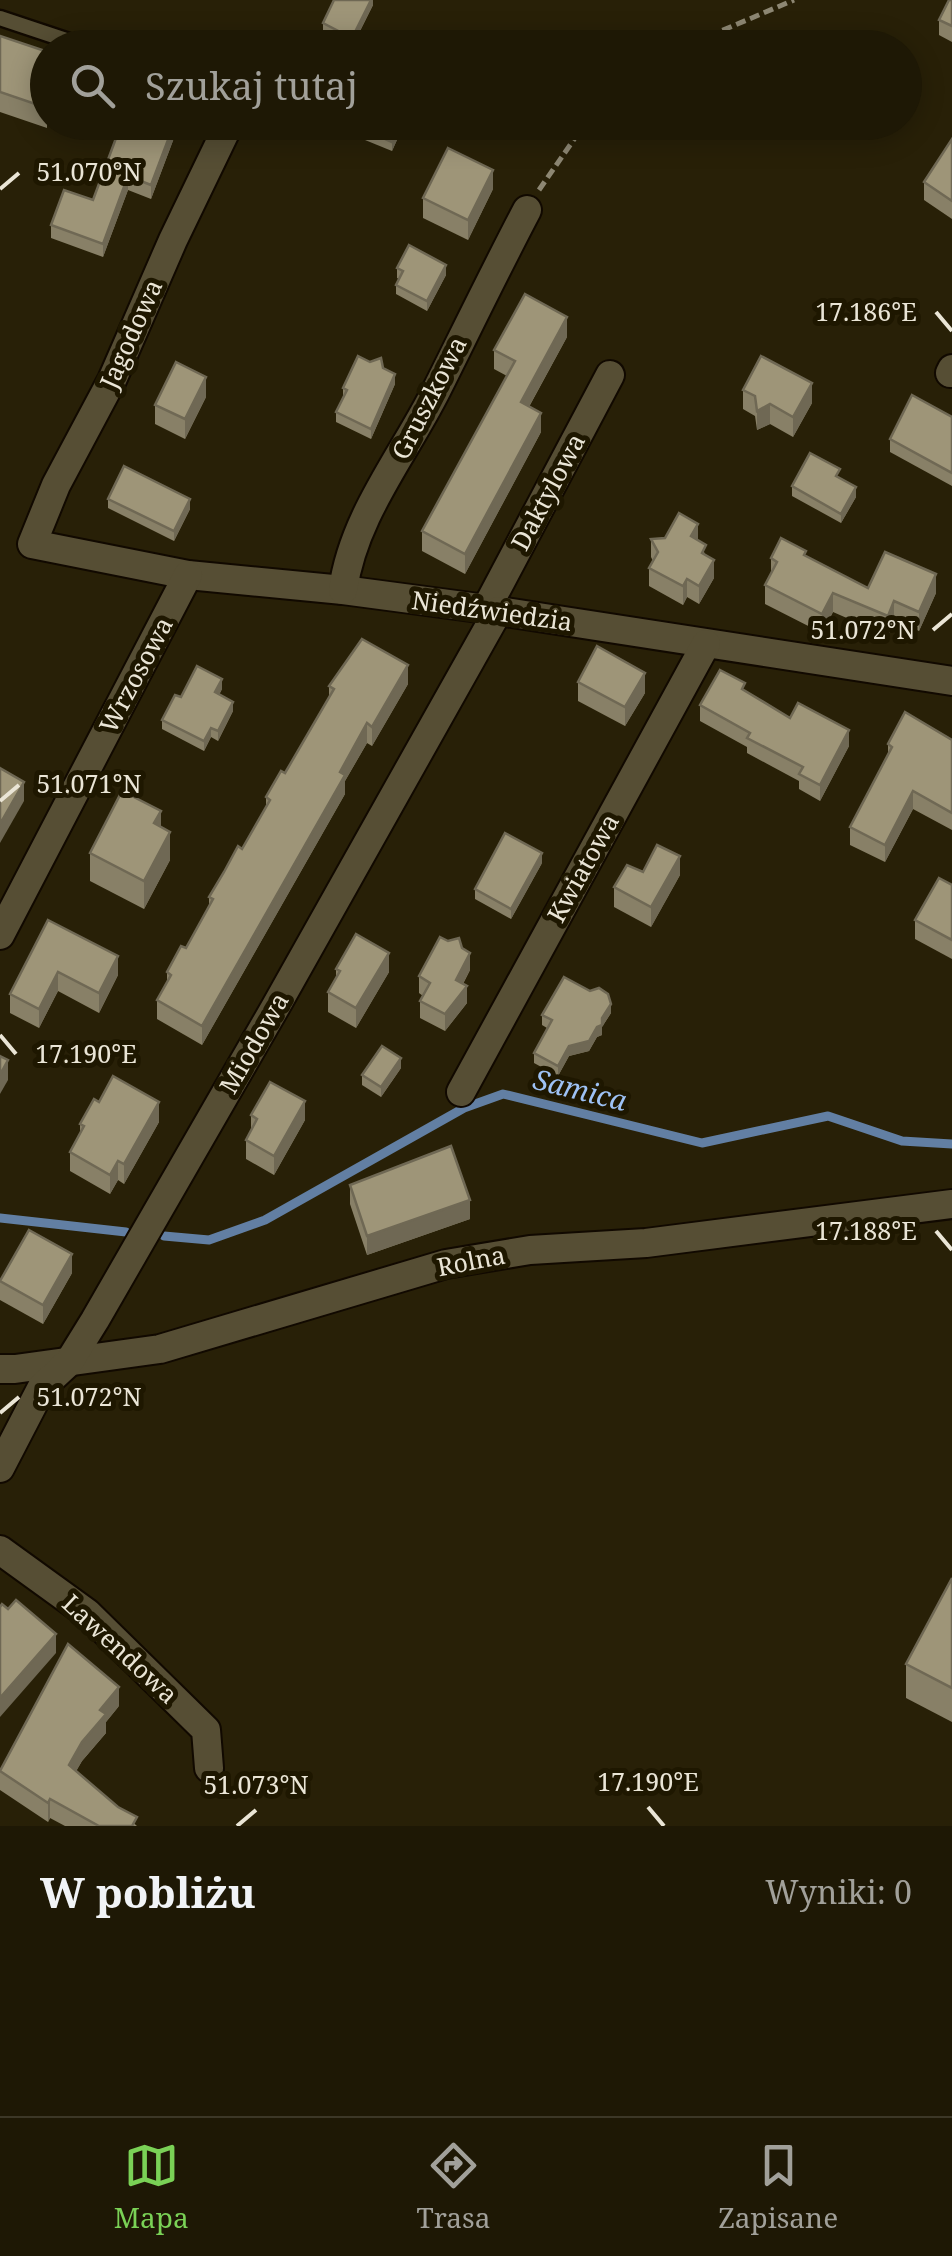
<!DOCTYPE html>
<html lang="pl">
<meta charset="utf-8">
<style>
:root{--surface:#1e1805;--page:#2b2513;--text:#f1f3f6;--muted:#a1a09a;--line:#3c3727;--accent:#7ad156}
body{margin:0;font-family:"Noto Serif",serif;background:var(--page);color:var(--text)}
.list{margin:0;padding:0;list-style:none}
h2{display:flex;justify-content:space-between;align-items:center;height:130px;margin:0;padding:0 40px;font-size:42px}
h2 small{font-size:32px;font-weight:400;color:var(--muted)}
.icon{flex:none;width:55px;height:55px;fill:none;stroke:currentColor;stroke-width:2;stroke-linecap:round;stroke-linejoin:round}
.map{position:relative;flex:none;width:952px;height:1826px;overflow:hidden}
.search{position:absolute;background:var(--surface);box-shadow:0 5px 25px #0003;left:30px;right:30px;top:30px;height:110px;display:flex;align-items:center;gap:25px;box-sizing:border-box;padding:0 35px;border-radius:55px;color:var(--muted);font-size:38px}
.sheet{height:290px;background:var(--surface)}
nav{display:flex;justify-content:space-around;align-items:center;box-sizing:border-box;height:140px;border-top:2px solid var(--line);background:var(--surface);font-size:28px;color:var(--muted)}
nav a{display:grid;justify-items:center;gap:5px}
nav .on{color:var(--accent)}
.map>svg:first-child{display:block}
.lines{fill:none;stroke-linecap:round;stroke-linejoin:round}
.stream{stroke:#627fa3;stroke-width:9}
.service-casing{stroke:#110900;stroke-width:19}
.minor-casing{stroke:#110900;stroke-width:32}
.path{stroke:#8d8773;stroke-width:5;stroke-dasharray:10 5;stroke-linecap:butt}
.service{stroke:#564e34;stroke-width:14}
.minor{stroke:#564e34;stroke-width:28}
.wall{fill:#888067}
.shaded-wall{fill:#6f6854}
.building{fill:#9e9578;stroke:#6f6854;stroke-width:2.5}
.ticks{fill:none;stroke:#eae5d6;stroke-width:4}
.labels{text-anchor:middle;stroke-width:10;stroke-linejoin:round;paint-order:stroke}
.street-label{font-size:25px;fill:#eae5d6;stroke:#1e1700}
.water-label{font-size:28px;font-style:italic;fill:#9ec2f5;stroke:#1e1700}
.ticks-label{font-size:25px;text-anchor:middle;fill:#eae5d6;stroke:#1e1700;stroke-width:10;stroke-linejoin:round;paint-order:stroke}
</style>
<div class="map">
<svg width="952" height="1826" viewBox="0 0 952 1826">
<rect width="100%" height="100%" fill="#282007"/>
<g class="lines">
<g class="stream">
<path d="M 0,1218 L 126,1232"/>
<path d="M 164,1236 L 209,1240 L 265,1220 L 464,1108 L 503,1094 L 702,1143 L 828,1116 L 902,1141 L 952,1144"/>
</g>
<defs>
<path id="service" d="M 0,18 L 90,48"/>
<g id="minor">
<path d="M 230,122 L 173,240 L 112,380 L 56,485 L 32,544 L 188,575 L 343,590 L 486,609 L 952,681"/>
<path d="M 950,373 L 952,369"/>
<path d="M 343,590 C 353,516 404,455 437,389 C 467,329 496,269 527,210"/>
<path d="M 486,609 L 610,375"/>
<path d="M 0,935 L 188,575"/>
<path d="M 461,1092 L 706,644"/>
<path d="M 0,1369 L 15,1369 L 160,1349 L 446,1264 L 530,1250 L 646,1243 L 952,1204"/>
<path d="M 0,1468 L 42,1387 L 69,1362 L 95,1320 L 276,1006 L 498,611"/>
<path d="M 0,1550 L 87,1613 L 206,1730 L 209,1768"/>
</g>
</defs>
<use href="#service" class="service-casing"/>
<use href="#minor" class="minor-casing"/>
<g class="path">
<path d="M 681,48 L 794,0"/>
<path d="M 539,190 L 586,122"/>
</g>
<use href="#service" class="service"/>
<use href="#minor" class="minor"/>
</g>
<g class="wall">
<path d="M 373,0 L 373,5 L 352,47 L 323,33 L 323,23 Z"/>
<path d="M 952,0 L 952,42 L 939,35 L 939,20 Z"/>
<path d="M 0,36 L 48,52 L 47,128 L 0,112 Z"/>
<path d="M 365,130 L 401,131 L 392,151 L 365,140 Z"/>
<path d="M 174,138 L 151,199 L 128,190 L 103,257 L 51,238 L 51,225 L 93,200 Z"/>
<path d="M 952,139 L 952,219 L 924,200 L 924,182 Z"/>
<path d="M 493,189 L 468,240 L 423,218 L 423,198 Z"/>
<path d="M 397,268 L 446,275 L 427,311 L 396,294 L 396,285 L 399,279 L 397,278 Z"/>
<path d="M 567,337 L 529,407 L 541,432 L 465,574 L 422,551 L 422,531 L 507,376 L 494,369 L 494,350 Z"/>
<path d="M 383,368 L 395,384 L 371,439 L 336,422 L 336,412 L 343,398 L 343,388 Z"/>
<path d="M 743,390 L 812,403 L 793,437 L 770,424 L 757,430 L 755,416 L 743,409 Z"/>
<path d="M 206,397 L 185,439 L 155,424 L 155,405 Z"/>
<path d="M 952,417 L 952,486 L 890,452 L 890,439 Z"/>
<path d="M 792,486 L 856,497 L 841,523 L 792,496 Z"/>
<path d="M 108,499 L 190,509 L 174,541 L 108,508 Z"/>
<path d="M 651,539 L 698,540 L 706,556 L 714,578 L 699,604 L 687,597 L 683,605 L 649,586 L 649,568 L 653,561 L 651,557 Z"/>
<path d="M 806,556 L 868,588 L 936,593 L 919,631 L 894,620 L 888,636 L 833,612 L 822,633 L 765,604 L 765,585 L 771,574 L 771,558 Z"/>
<path d="M 578,682 L 645,693 L 625,726 L 578,701 Z"/>
<path d="M 408,684 L 372,746 L 367,743 L 345,781 L 345,794 L 202,1045 L 157,1019 L 157,1000 L 167,982 L 167,972 L 186,948 L 209,907 L 209,897 L 242,849 L 266,807 L 266,797 L 285,773 L 329,697 L 329,686 Z"/>
<path d="M 222,689 L 219,695 L 233,711 L 218,741 L 211,737 L 204,751 L 162,729 L 162,720 L 181,697 Z"/>
<path d="M 745,691 L 790,718 L 849,746 L 820,801 L 799,789 L 799,781 L 747,753 L 747,747 L 700,721 L 700,705 Z"/>
<path d="M 952,740 L 952,830 L 913,809 L 885,862 L 850,845 L 850,827 L 888,756 L 888,744 Z"/>
<path d="M 90,853 L 170,860 L 144,909 L 90,881 Z"/>
<path d="M 542,863 L 511,919 L 475,899 L 475,889 Z"/>
<path d="M 643,872 L 680,875 L 651,927 L 614,907 L 614,887 Z"/>
<path d="M 952,885 L 952,959 L 915,939 L 915,920 Z"/>
<path d="M 48,920 L 118,975 L 99,1013 L 58,991 L 39,1028 L 10,1013 L 10,994 Z"/>
<path d="M 336,969 L 389,972 L 356,1028 L 328,1012 L 328,992 L 336,979 Z"/>
<path d="M 470,970 L 463,984 L 467,1003 L 445,1031 L 420,1018 L 420,1001 L 423,996 L 419,993 L 419,976 Z"/>
<path d="M 611,1013 L 602,1027 L 602,1035 L 597,1037 L 589,1051 L 569,1056 L 558,1076 L 534,1063 L 534,1053 L 547,1028 L 542,1025 L 542,1015 Z"/>
<path d="M 401,1068 L 381,1097 L 362,1085 L 362,1075 Z"/>
<path d="M 99,1102 L 159,1122 L 124,1184 L 118,1180 L 110,1194 L 70,1171 L 70,1152 L 80,1134 L 80,1124 Z"/>
<path d="M 251,1115 L 305,1120 L 274,1175 L 246,1159 L 246,1140 L 251,1130 Z"/>
<path d="M 350,1185 L 470,1219 L 367,1255 L 350,1204 Z"/>
<path d="M 72,1273 L 43,1324 L 0,1300 L 0,1279 Z"/>
<path d="M 952,1578 L 952,1722 L 906,1698 L 906,1664 Z"/>
<path d="M 119,1706 L 106,1722 L 106,1733 L 82,1761 L 76,1771 L 137,1826 L 65,1826 L 50,1818 L 48,1822 L 0,1790 L 0,1771 Z"/>
</g>
<g class="shaded-wall">
<path d="M 371,0 L 373,0 L 373,5 L 352,47 L 352,38 Z"/>
<path d="M 401,122 L 401,131 L 392,151 L 392,142 Z"/>
<path d="M 174,124 L 174,138 L 151,199 L 151,185 Z"/>
<path d="M 493,170 L 493,189 L 468,240 L 468,220 Z"/>
<path d="M 128,176 L 128,190 L 103,257 L 103,244 Z"/>
<path d="M 446,265 L 446,275 L 427,311 L 427,301 Z"/>
<path d="M 567,317 L 567,337 L 521,421 L 521,402 Z"/>
<path d="M 395,374 L 395,384 L 371,439 L 371,429 Z"/>
<path d="M 206,377 L 206,397 L 185,439 L 185,419 Z"/>
<path d="M 812,383 L 812,403 L 793,437 L 793,417 Z"/>
<path d="M 770,404 L 770,424 L 757,430 L 757,411 Z"/>
<path d="M 541,413 L 541,432 L 465,574 L 465,554 Z"/>
<path d="M 856,487 L 856,497 L 841,523 L 841,514 Z"/>
<path d="M 190,499 L 190,509 L 174,541 L 174,531 Z"/>
<path d="M 698,524 L 698,542 L 691,536 Z"/>
<path d="M 714,560 L 714,578 L 699,604 L 699,586 Z"/>
<path d="M 936,574 L 936,593 L 919,631 L 919,612 Z"/>
<path d="M 687,579 L 687,597 L 683,605 L 683,586 Z"/>
<path d="M 833,593 L 833,612 L 822,633 L 822,614 Z"/>
<path d="M 894,601 L 894,620 L 888,636 L 888,616 Z"/>
<path d="M 408,665 L 408,684 L 372,746 L 372,727 Z"/>
<path d="M 645,673 L 645,693 L 625,726 L 625,707 Z"/>
<path d="M 222,679 L 222,689 L 215,702 L 215,692 Z"/>
<path d="M 233,702 L 233,711 L 218,741 L 218,731 Z"/>
<path d="M 367,723 L 367,743 L 345,781 L 345,794 L 202,1045 L 202,1026 Z"/>
<path d="M 211,728 L 211,737 L 204,751 L 204,741 Z"/>
<path d="M 849,730 L 849,746 L 820,801 L 820,785 Z"/>
<path d="M 24,782 L 24,801 L 0,843 L 0,824 Z"/>
<path d="M 913,791 L 913,809 L 885,862 L 885,845 Z"/>
<path d="M 161,811 L 161,839 L 154,823 Z"/>
<path d="M 170,832 L 170,860 L 144,909 L 144,881 Z"/>
<path d="M 542,853 L 542,863 L 511,919 L 511,909 Z"/>
<path d="M 680,856 L 680,875 L 651,927 L 651,907 Z"/>
<path d="M 389,953 L 389,972 L 356,1028 L 356,1008 Z"/>
<path d="M 470,953 L 470,970 L 456,997 L 456,980 Z"/>
<path d="M 118,956 L 118,975 L 99,1013 L 99,993 Z"/>
<path d="M 58,972 L 58,991 L 39,1028 L 39,1009 Z"/>
<path d="M 467,986 L 467,1003 L 445,1031 L 445,1014 Z"/>
<path d="M 611,1004 L 611,1013 L 602,1027 L 602,1035 L 597,1037 L 589,1051 L 569,1056 L 558,1076 L 558,1066 L 569,1046 L 602,1018 Z"/>
<path d="M 401,1058 L 401,1068 L 381,1097 L 381,1087 Z"/>
<path d="M 8,1060 L 8,1080 L 0,1094 L 0,1075 Z"/>
<path d="M 305,1101 L 305,1120 L 274,1175 L 274,1156 Z"/>
<path d="M 159,1102 L 159,1122 L 124,1184 L 124,1164 Z"/>
<path d="M 118,1161 L 118,1180 L 110,1194 L 110,1175 Z"/>
<path d="M 470,1200 L 470,1219 L 367,1255 L 367,1236 Z"/>
<path d="M 72,1254 L 72,1273 L 43,1324 L 43,1305 Z"/>
<path d="M 56,1634 L 56,1653 L 0,1717 L 0,1698 Z"/>
<path d="M 119,1687 L 119,1706 L 106,1722 L 106,1733 L 82,1761 L 69,1784 L 69,1765 L 100,1710 Z"/>
<path d="M 50,1799 L 50,1818 L 48,1822 L 48,1803 Z"/>
</g>
<g class="building">
<path d="M 334,0 L 371,0 L 352,38 L 323,23 Z"/>
<path d="M 949,0 L 952,0 L 952,26 L 939,20 Z"/>
<path d="M 0,36 L 48,52 L 47,108 L 0,92 Z"/>
<path d="M 392,37 L 413,48 L 387,48 Z"/>
<path d="M 122,122 L 170,122 L 174,124 L 151,185 L 128,176 L 103,244 L 51,225 L 64,190 L 93,200 Z"/>
<path d="M 368,122 L 400,122 L 392,142 L 365,130 Z"/>
<path d="M 952,139 L 952,201 L 924,182 Z"/>
<path d="M 448,148 L 493,170 L 468,220 L 423,198 Z"/>
<path d="M 409,245 L 446,265 L 427,301 L 396,285 L 403,271 L 397,268 Z"/>
<path d="M 525,294 L 567,317 L 521,402 L 541,413 L 465,554 L 422,531 L 515,361 L 494,350 Z"/>
<path d="M 358,356 L 370,362 L 381,358 L 383,368 L 395,374 L 371,429 L 336,412 L 347,390 L 343,388 Z"/>
<path d="M 761,356 L 812,383 L 793,417 L 770,404 L 757,411 L 755,396 L 743,390 Z"/>
<path d="M 176,362 L 206,377 L 185,419 L 155,405 Z"/>
<path d="M 912,395 L 952,417 L 952,473 L 890,439 Z"/>
<path d="M 810,453 L 840,469 L 836,476 L 856,487 L 841,514 L 792,486 Z"/>
<path d="M 124,466 L 190,499 L 174,531 L 108,499 Z"/>
<path d="M 679,513 L 698,524 L 691,536 L 706,545 L 702,553 L 714,560 L 699,586 L 687,579 L 683,586 L 649,568 L 658,552 L 651,539 L 665,538 Z"/>
<path d="M 781,538 L 806,551 L 804,555 L 868,588 L 885,552 L 936,574 L 919,612 L 894,601 L 888,616 L 833,593 L 822,614 L 765,585 L 777,562 L 771,558 Z"/>
<path d="M 362,639 L 408,665 L 372,727 L 367,723 L 340,772 L 345,775 L 202,1026 L 157,1000 L 171,975 L 167,972 L 181,946 L 186,948 L 213,899 L 209,897 L 224,872 L 238,846 L 242,849 L 270,800 L 266,797 L 281,771 L 285,773 L 334,689 L 329,686 Z"/>
<path d="M 597,646 L 645,673 L 625,707 L 578,682 Z"/>
<path d="M 197,666 L 222,679 L 215,692 L 233,702 L 218,731 L 211,728 L 204,741 L 162,720 L 175,695 L 181,697 Z"/>
<path d="M 720,670 L 745,683 L 742,689 L 790,718 L 798,703 L 849,730 L 820,785 L 799,774 L 803,767 L 747,738 L 750,733 L 700,705 Z"/>
<path d="M 905,712 L 952,740 L 952,813 L 913,791 L 885,845 L 850,827 L 892,747 L 888,744 Z"/>
<path d="M 0,768 L 24,782 L 0,824 Z"/>
<path d="M 122,791 L 161,811 L 154,823 L 170,832 L 144,881 L 90,853 Z"/>
<path d="M 505,833 L 542,853 L 511,909 L 475,889 Z"/>
<path d="M 657,845 L 680,856 L 651,907 L 614,887 L 627,865 L 643,872 Z"/>
<path d="M 939,878 L 952,885 L 952,940 L 915,920 Z"/>
<path d="M 48,920 L 118,956 L 99,993 L 58,972 L 39,1009 L 10,994 Z"/>
<path d="M 356,934 L 389,953 L 356,1008 L 328,992 L 340,971 L 336,969 Z"/>
<path d="M 440,937 L 448,941 L 459,938 L 462,948 L 470,953 L 456,980 L 467,986 L 445,1014 L 420,1001 L 430,983 L 419,976 Z"/>
<path d="M 564,977 L 590,991 L 599,988 L 608,994 L 611,1004 L 602,1018 L 602,1025 L 597,1027 L 589,1041 L 569,1046 L 558,1066 L 534,1053 L 552,1020 L 542,1015 Z"/>
<path d="M 382,1046 L 401,1058 L 381,1087 L 362,1075 Z"/>
<path d="M 0,1056 L 8,1060 L 0,1075 Z"/>
<path d="M 113,1076 L 159,1102 L 124,1164 L 118,1161 L 110,1175 L 70,1152 L 84,1126 L 80,1124 L 94,1099 L 99,1102 Z"/>
<path d="M 270,1082 L 305,1101 L 274,1156 L 246,1140 L 257,1119 L 251,1115 Z"/>
<path d="M 451,1146 L 470,1200 L 367,1236 L 350,1185 Z"/>
<path d="M 29,1230 L 72,1254 L 43,1305 L 0,1281 Z"/>
<path d="M 952,1578 L 952,1688 L 906,1664 Z"/>
<path d="M 16,1600 L 56,1634 L 0,1698 L 0,1607 L 2,1604 L 8,1609 Z"/>
<path d="M 68,1644 L 119,1687 L 100,1710 L 106,1714 L 82,1742 L 69,1765 L 118,1807 L 137,1817 L 132,1826 L 99,1826 L 50,1799 L 48,1803 L 0,1771 Z"/>
</g>
<path class="ticks" d="M 0,189 L 19,173M 936,312 L 952,331M 933,630 L 952,614M 0,801 L 19,785M 0,1035 L 16,1054M 936,1231 L 952,1250M 0,1413 L 19,1397M 648,1807 L 664,1826M 237,1826 L 256,1810"/>
<g class="labels">
<g class="street-label">
<text transform="translate(131 334) rotate(-66)" y="9">Jagodowa</text>
<text transform="translate(429 398) rotate(-63)" y="9">Gruszkowa</text>
<text transform="translate(548 492) rotate(-62)" y="9">Daktylowa</text>
<text transform="translate(492 611) rotate(8)" y="9">Niedźwiedzia</text>
<text transform="translate(136 675) rotate(-62)" y="9">Wrzosowa</text>
<text transform="translate(583 868) rotate(-61)" y="9">Kwiatowa</text>
<text transform="translate(254 1043) rotate(-60)" y="9">Miodowa</text>
<text transform="translate(471 1261) rotate(-11)" y="9">Rolna</text>
<text transform="translate(120 1649) rotate(43)" y="9">Lawendowa</text>
</g>
<g class="water-label">
<text transform="translate(580 1090) rotate(14)" y="10">Samica</text>
</g>
</g>
<g class="ticks-label">
<text x="89" y="181">51.070°N</text>
<text x="866" y="321">17.186°E</text>
<text x="863" y="639">51.072°N</text>
<text x="89" y="793">51.071°N</text>
<text x="86" y="1063">17.190°E</text>
<text x="866" y="1240">17.188°E</text>
<text x="89" y="1406">51.072°N</text>
<text x="648" y="1791">17.190°E</text>
<text x="256" y="1794">51.073°N</text>
</g>
</svg>
<div class="search"><svg class="icon" aria-label="search" viewBox="0 0 24 24"><circle cx="10" cy="10" r="6"/><path d="M15 15l6 6"/></svg>Szukaj tutaj</div>
</div>
<section class="sheet">
<h2>W pobliżu<small>Wyniki: 0</small></h2>
<ul class="list">
</ul>
</section>
<nav>
<a class="on"><svg class="icon" aria-label="map" viewBox="0 0 24 24"><path d="M3 6l6-2 6 2 6-2v14l-6 2-6-2-6 2zM9 4v14M15 6v14"/></svg>Mapa</a>
<a><svg class="icon" aria-label="directions" viewBox="0 0 24 24"><path d="M12 3l9 9-9 9-9-9zM9 14v-3h6M13 9l2 2-2 2"/></svg>Trasa</a>
<a><svg class="icon" aria-label="saved" viewBox="0 0 24 24"><path d="M7 4h10v16l-5-4-5 4z"/></svg>Zapisane</a>
</nav>
